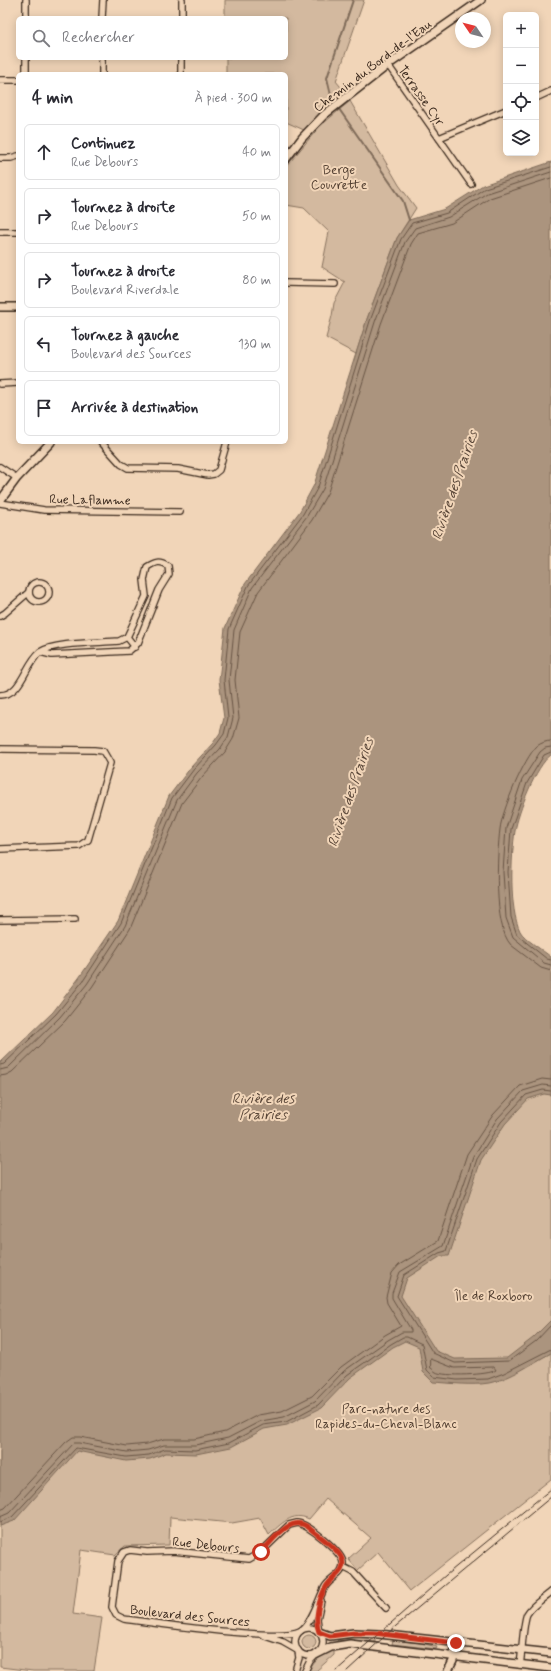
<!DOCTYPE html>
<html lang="fr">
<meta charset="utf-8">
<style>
:root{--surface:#fff;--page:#f7f7f7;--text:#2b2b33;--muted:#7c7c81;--line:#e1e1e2}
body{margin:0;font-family:Mynerve,sans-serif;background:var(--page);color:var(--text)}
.controls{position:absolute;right:12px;top:12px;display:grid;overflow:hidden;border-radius:6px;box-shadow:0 2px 10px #0003}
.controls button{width:36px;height:36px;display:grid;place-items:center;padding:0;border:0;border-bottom:1px solid var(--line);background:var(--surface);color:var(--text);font:20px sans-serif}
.compass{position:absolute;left:455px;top:12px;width:36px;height:36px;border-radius:50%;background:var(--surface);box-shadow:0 2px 10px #0003;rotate:305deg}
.stop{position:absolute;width:12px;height:12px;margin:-9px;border:3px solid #c8321e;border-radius:50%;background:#fff}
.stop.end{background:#c8321e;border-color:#fff;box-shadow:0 1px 4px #0008}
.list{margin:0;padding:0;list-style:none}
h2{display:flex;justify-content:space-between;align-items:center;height:52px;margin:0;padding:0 16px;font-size:17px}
h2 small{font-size:13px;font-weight:400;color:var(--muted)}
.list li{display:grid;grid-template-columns:26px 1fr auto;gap:12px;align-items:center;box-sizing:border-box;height:56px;margin:0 8px 8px;padding:0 8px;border:1px solid var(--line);border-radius:6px}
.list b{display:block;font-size:15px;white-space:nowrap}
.list p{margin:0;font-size:13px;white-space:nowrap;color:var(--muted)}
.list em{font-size:13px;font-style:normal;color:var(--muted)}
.icon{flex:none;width:22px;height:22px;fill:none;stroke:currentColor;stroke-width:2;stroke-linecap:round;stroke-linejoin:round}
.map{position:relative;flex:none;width:551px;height:1671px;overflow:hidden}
.search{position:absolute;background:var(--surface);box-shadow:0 2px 10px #0003;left:16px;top:16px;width:272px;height:44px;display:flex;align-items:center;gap:10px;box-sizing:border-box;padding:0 14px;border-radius:6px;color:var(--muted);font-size:15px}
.panel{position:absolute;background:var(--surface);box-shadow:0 2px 10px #0003;left:16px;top:72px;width:272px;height:372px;border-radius:6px}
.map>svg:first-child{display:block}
.green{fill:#d3b99f;stroke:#87725e}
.water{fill:#ab947e;stroke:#7e6a58}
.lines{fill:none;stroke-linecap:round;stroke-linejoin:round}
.shore{stroke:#685444;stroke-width:1}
.stream{stroke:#7e6a58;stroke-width:2}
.minor-casing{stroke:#3b2a1e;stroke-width:8}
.tertiary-casing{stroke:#3b2a1e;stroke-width:10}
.minor{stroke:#f1d5b8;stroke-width:5.5}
.tertiary{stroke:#f1d5b8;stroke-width:7}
.tram{stroke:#3b2a1e;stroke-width:1}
.route{stroke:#c8321e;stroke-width:5}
.labels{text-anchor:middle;stroke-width:4;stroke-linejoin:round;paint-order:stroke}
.street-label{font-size:13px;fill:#3b2a1e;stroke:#f1d5b8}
.park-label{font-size:13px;fill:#523f31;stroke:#f1d5b8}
.water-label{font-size:14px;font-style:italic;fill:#574436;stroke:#f1d5b8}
</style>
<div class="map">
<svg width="551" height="1671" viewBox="0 0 551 1671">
<rect width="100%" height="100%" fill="#f1d5b8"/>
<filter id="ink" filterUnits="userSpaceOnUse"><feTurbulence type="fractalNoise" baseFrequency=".025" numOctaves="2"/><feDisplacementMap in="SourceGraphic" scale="8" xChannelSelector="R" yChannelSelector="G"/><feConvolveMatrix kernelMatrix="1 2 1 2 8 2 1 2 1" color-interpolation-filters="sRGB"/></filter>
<g filter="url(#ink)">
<g class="green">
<path d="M 225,0 L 364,0 L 336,81 L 344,91 L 304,130 L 286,122 L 286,74 L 226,74 L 226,58 L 286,58 L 286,18 L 225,18 Z"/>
<path d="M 350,101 L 399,185 L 416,208 L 397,238 L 367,319 L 356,354 L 326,338 L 332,316 L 334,303 L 345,282 L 322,267 L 329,232 L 304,208 L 286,205 L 286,167 L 319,127 Z"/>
<path d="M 519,1052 L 551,1075 L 551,1337 L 506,1377 L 551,1353 L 551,1479 L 410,1591 L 378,1552 L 358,1570 L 348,1559 L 371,1538 L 326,1499 L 309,1519 C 292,1511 281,1524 269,1535 L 260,1518 L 232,1523 L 170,1517 L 169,1545 L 125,1546 L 115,1555 L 81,1550 L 73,1614 L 102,1618 L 94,1671 L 33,1671 L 0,1667 L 0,1451 Z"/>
<circle cx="309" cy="1642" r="7"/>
<path d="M 354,1636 L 375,1638 L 375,1642 L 351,1640 L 337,1641 L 338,1639 Z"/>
<path d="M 393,1640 L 421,1643 L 437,1647 L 436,1649 L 392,1644 Z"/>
<path d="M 334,1650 L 334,1655 L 316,1671 L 309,1671 C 314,1661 323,1653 334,1650 Z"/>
</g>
<path class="water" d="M 551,162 L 551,755 C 536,765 518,813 515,831 C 511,857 509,908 520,931 C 524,939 544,951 551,957 L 551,1095 L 544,1094 L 528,1099 L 505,1124 L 481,1160 L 449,1256 L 441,1256 L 407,1278 L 401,1296 L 436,1351 L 455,1359 L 507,1358 L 533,1338 L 551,1320 L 551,1353 C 532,1363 511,1379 489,1383 C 471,1386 451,1383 433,1382 L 423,1372 L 419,1347 L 405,1341 L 393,1347 L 350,1378 L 321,1408 L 287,1425 L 264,1429 L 231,1447 L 196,1454 L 166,1453 L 150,1459 L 126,1461 L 77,1451 L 14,1521 L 0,1526 L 0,1063 L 53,1012 L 79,978 L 118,921 L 169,796 L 191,767 L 213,743 L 220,733 L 224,718 L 219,680 L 225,628 L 245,584 L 300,511 L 314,485 L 367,319 L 397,238 L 409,220 L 445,209 L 483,185 Z"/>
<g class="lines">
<g class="shore">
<path d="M 551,741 C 546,741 541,743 537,746 C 524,758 502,811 500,829 C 497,854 493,926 511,945 L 541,968 L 551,971"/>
<path d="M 551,747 L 545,748 L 540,752 L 522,780 L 506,828 L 503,872 L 506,918 L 513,937 L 544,963 L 551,965"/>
<path d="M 551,752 L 544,755 L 527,783 L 511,829 L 508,872 L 511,917 L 517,935 L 547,959 L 551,960"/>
<path d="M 0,1065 L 4,1064 L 56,1014 L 83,981 L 121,923 L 172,798 L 194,769 L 216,745 L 224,734 L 228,718 L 224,680 L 229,629 L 248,586 L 303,514 L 318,487 L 370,321 L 401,239 L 412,223 L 447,213 L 485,188 L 551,167"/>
<path d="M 0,1070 L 8,1068 L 60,1017 L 87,984 L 125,926 L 177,800 L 197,773 L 220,749 L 228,737 L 233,718 L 229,680 L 234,630 L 252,588 L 307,516 L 323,489 L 375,322 L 405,242 L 415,228 L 449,217 L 487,193 L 551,172"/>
<path d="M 0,1076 L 6,1075 L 12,1072 L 65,1021 L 92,987 L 130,929 L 182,803 L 202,777 L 225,752 L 233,739 L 239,718 L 235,680 L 240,632 L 258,592 L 312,520 L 328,492 L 381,324 L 411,244 L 418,233 L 452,223 L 490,198 L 551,178"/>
<path d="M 551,1091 L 543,1090 L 526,1095 L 501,1122 L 477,1159 L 446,1251 L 439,1253 L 404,1275 L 397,1296 L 433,1353 L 455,1363 L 509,1361 L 536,1341 L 551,1325"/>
<path d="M 431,1359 L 454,1368 L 494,1367 L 496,1370 C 490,1375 443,1377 436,1372 C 435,1372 432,1368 431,1368 Z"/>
<path d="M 0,1510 L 5,1508 L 66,1442 L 73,1437 L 80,1437 L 127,1446 L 147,1444 L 164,1439 L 194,1439 L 225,1432 L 258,1415 L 282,1411 L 312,1396 L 341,1367 L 385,1335 L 401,1326 L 387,1303 L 386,1297 L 392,1273 L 399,1265 L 438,1241 L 467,1154 L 493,1115 L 520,1086 L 542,1079 L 551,1080"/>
<path d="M 0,1517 L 9,1513 L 74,1443 L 79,1443 L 127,1452 L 148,1450 L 164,1445 L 195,1445 L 228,1438 L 261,1421 L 284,1417 L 315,1401 L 344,1371 L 388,1340 L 402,1332 L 411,1332 L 411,1330 L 392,1298 L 392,1293 L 400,1272 L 443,1246 L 473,1157 L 497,1119 L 523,1091 L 543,1085 L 551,1086"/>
<path d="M 0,1522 L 12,1517 L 76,1448 L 126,1457 L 149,1455 L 165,1449 L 195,1450 L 229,1443 L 263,1425 L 286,1422 L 318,1405 L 347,1375 L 391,1344 L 403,1337 L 407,1337 L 422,1344 L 427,1370 L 434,1377 L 457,1380 L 488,1379 L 504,1373 L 551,1349"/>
</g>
<g class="stream">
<path d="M 331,95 L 327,78 L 353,0"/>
<path d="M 339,109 L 403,201 L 409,220"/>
</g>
<defs>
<g id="minor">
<path d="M 26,0 L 26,18"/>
<path d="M 102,18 L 103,0"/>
<path d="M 182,18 L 182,0"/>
<path d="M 26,58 L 26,74"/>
<path d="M 388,65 L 471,184"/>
<path d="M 102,74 L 102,58"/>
<path d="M 181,74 L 181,58"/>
<path d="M 0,80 L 18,80"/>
<path d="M 536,98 L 551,91"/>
<path d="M 439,138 L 506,110"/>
<path d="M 0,158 L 11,158 L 18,156"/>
<path d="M 0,232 L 18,232"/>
<path d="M 286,283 L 335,284"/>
<path d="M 0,384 L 18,383"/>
<path d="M 101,442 L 121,464 L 128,468 L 178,469 L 208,475 L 214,474 L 219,470 L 227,442"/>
<path d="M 0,467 L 17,478"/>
<path d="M 0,503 L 44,510 L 180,512"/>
<circle cx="39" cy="592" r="10"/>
<path d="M 0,616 L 5,613 L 29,592"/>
<path d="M 127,637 L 135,647"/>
<path d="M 0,695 C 22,695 25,664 40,652 C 54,642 100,643 119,641 L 127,637 L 146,596 L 144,580 L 147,567 C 155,562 159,560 168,566 L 169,574 L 159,590 L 138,643 L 129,651 L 52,655 L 40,652"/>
<path d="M 0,749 L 94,750 L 103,751 L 110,763 L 88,840 L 79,846 L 0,849"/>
<path d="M 0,920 L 75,919"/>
<path d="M 297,1523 C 307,1523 343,1553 343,1563 C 344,1575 330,1578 325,1587 C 319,1598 311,1625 300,1631 C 281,1642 153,1623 124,1619 L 116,1615 L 112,1607 L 118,1561 L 124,1552 L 130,1550 L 147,1552 L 173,1551 L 249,1559 L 261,1552 L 289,1525 Z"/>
<path d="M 343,1567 L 353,1572 L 386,1608"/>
<circle cx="309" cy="1642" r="14"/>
<path d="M 319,1632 L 317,1619 L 321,1601"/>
<path d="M 265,1636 L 283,1642 L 297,1650"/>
<path d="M 520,1665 C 522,1654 523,1622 527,1614 C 532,1605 543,1599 551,1592"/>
<path d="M 295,1671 L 299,1658 L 298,1650"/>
<path d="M 305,1671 L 310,1661 L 316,1655"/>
</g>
<g id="tertiary">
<path d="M 286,159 L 302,138 L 324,115 L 388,65 L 481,0"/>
<path d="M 0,307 L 18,307"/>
<path d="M 0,501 L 17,478 L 51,442"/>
<path d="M 319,1632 L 330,1636 L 354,1633 L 379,1634 L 551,1653"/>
<path d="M 317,1654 L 331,1647 L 350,1644 L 551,1668"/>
<path d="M 448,1671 L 453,1661 L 456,1643"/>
</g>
</defs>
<use href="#minor" class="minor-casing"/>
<use href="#tertiary" class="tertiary-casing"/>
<use href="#minor" class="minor"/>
<use href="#tertiary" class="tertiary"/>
<g class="tram">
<path d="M 336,1671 L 446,1575 L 551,1489"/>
<path d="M 347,1671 L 396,1626 L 551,1497"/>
</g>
</g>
</g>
<g class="lines" filter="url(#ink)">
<path class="route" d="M 261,1552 C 273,1541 290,1514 308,1527 C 317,1535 338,1548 342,1559 C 347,1572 331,1577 326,1587 C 319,1598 314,1620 319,1632 L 330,1636 L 354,1633 L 374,1633 L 456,1643"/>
</g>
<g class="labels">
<g class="street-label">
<text transform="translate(372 65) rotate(-37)" y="5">Chemin du Bord-de-l'Eau</text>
<text transform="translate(422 95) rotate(55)" y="5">Terrasse Cyr</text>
<text transform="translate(90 499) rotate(1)" y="5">Rue Laflamme</text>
<text transform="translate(206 1544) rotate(6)" y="5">Rue Debours</text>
<text transform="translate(190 1615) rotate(6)" y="5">Boulevard des Sources</text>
</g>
<g class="park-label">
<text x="339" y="174">Berge<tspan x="339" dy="15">Couvrette</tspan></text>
<text x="493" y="1300">Île de Roxboro</text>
<text x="386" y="1413">Parc-nature des<tspan x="386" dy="15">Rapides-du-Cheval-Blanc</tspan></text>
</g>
<g class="water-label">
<text transform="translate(454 485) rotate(-71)" y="5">Rivière des Prairies</text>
<text transform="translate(350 792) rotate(-71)" y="5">Rivière des Prairies</text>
<text x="263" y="1103">Rivière des<tspan x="263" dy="16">Prairies</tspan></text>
</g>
</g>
</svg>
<div class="controls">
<button>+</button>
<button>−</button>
<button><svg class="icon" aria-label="locate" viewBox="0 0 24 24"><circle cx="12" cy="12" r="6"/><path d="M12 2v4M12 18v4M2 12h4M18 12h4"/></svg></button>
<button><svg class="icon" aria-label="layers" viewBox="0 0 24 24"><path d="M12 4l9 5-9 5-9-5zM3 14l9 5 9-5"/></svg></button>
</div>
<svg class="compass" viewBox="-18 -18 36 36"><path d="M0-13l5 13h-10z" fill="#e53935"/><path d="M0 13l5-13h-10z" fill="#7c7c81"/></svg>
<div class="stop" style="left:261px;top:1552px"></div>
<div class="stop end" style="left:456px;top:1643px"></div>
<div class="search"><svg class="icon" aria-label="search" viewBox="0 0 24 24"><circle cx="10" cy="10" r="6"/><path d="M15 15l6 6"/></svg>Rechercher</div>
<section class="panel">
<h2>4 min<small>À pied · 300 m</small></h2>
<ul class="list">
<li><svg class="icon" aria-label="ahead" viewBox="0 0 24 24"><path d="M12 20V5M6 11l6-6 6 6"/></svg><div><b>Continuez</b><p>Rue Debours</p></div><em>40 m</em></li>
<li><svg class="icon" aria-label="right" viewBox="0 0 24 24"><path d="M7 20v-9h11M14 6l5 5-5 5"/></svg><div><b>Tournez à droite</b><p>Rue Debours</p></div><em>50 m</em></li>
<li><svg class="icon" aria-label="right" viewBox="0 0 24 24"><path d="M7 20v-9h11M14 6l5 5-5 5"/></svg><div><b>Tournez à droite</b><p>Boulevard Riverdale</p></div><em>80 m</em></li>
<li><svg class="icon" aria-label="left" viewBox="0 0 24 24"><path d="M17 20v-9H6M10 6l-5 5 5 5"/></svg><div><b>Tournez à gauche</b><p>Boulevard des Sources</p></div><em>130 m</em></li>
<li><svg class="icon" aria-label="arrive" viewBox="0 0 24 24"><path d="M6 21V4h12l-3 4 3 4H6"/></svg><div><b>Arrivée à destination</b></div></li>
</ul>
</section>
</div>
